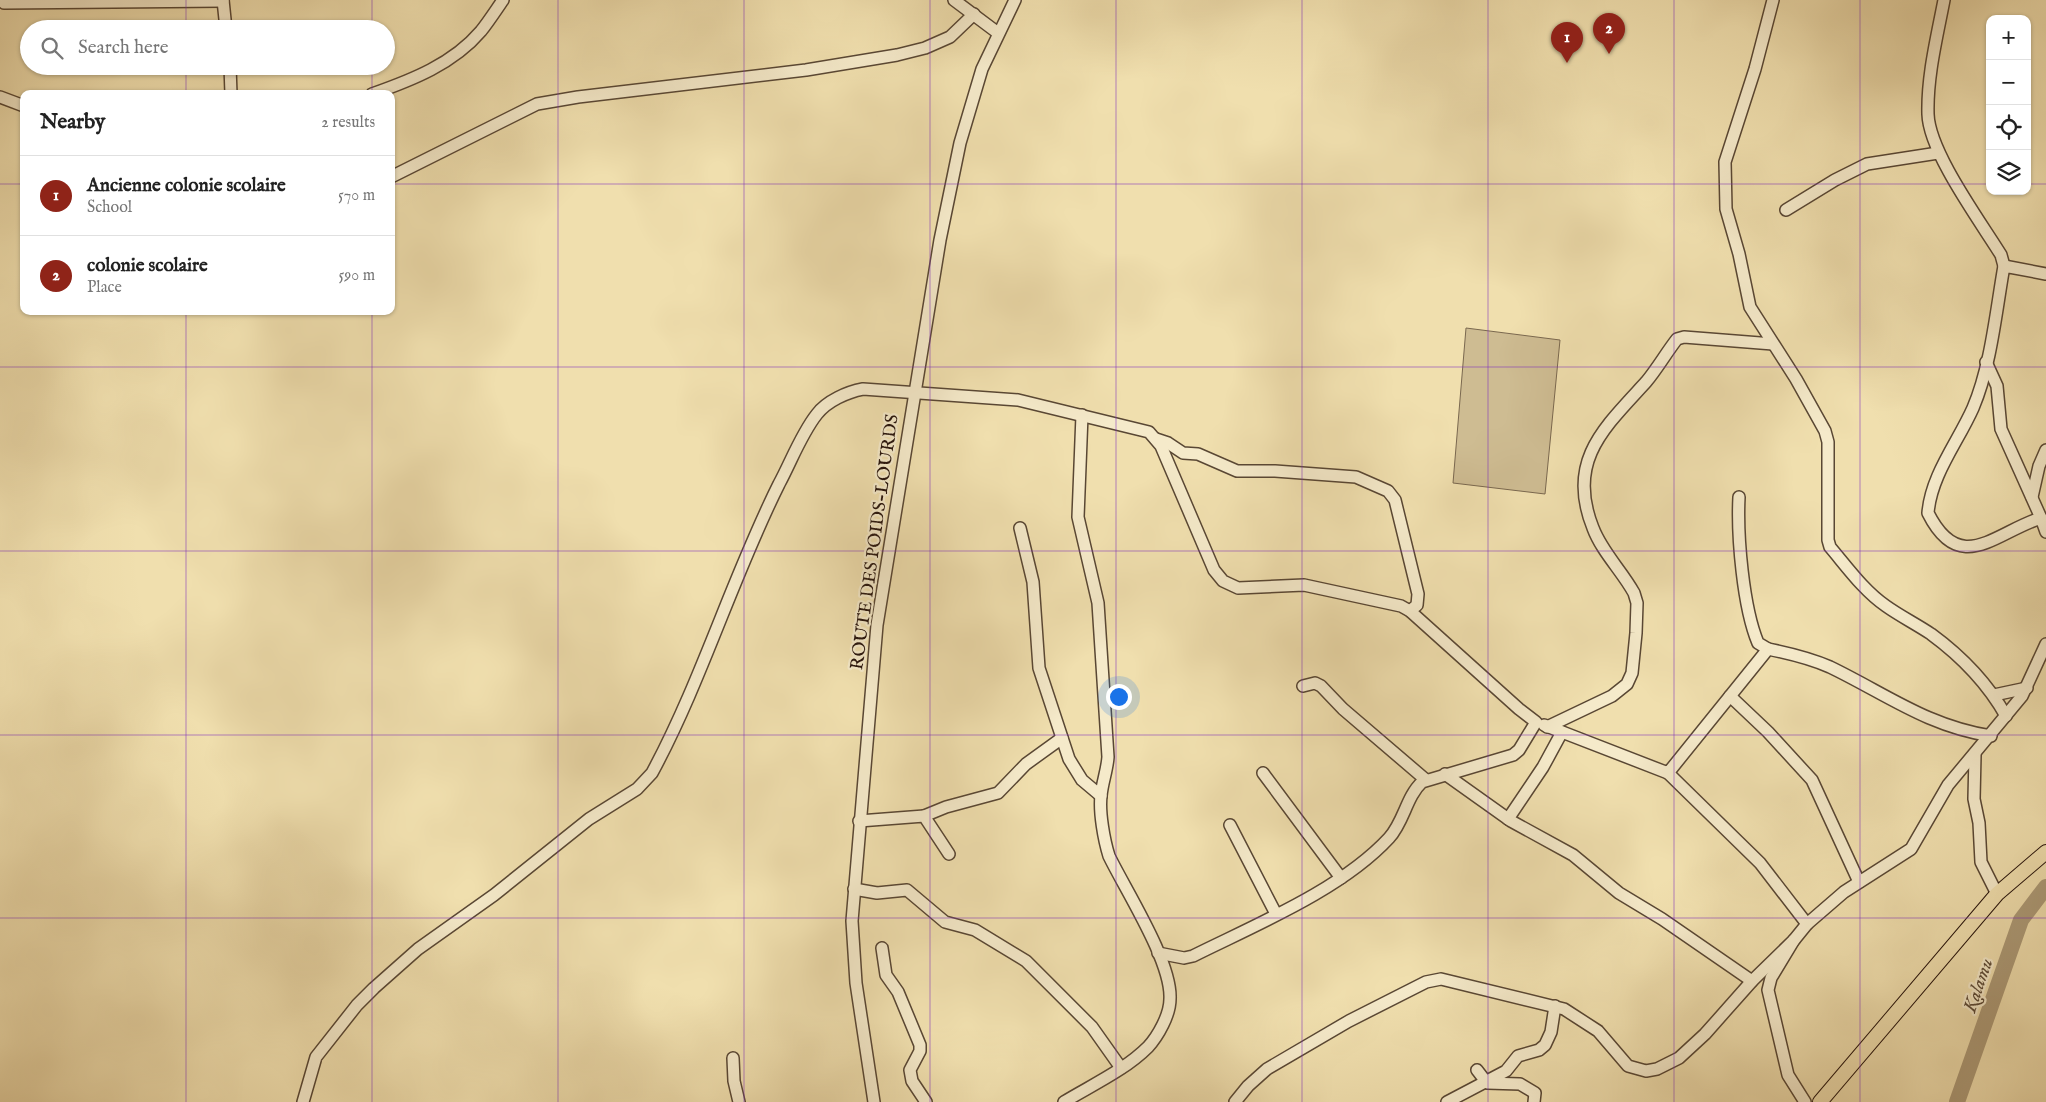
<!DOCTYPE html>
<meta charset="utf-8">
<style>
:root{--surface:#fff;--page:#f6f6f6;--text:#222;--muted:#767676;--line:#e0e0e0;--accent:#8f2418}
body{margin:0;font-family:"IM FELL English",serif;background:var(--page);color:var(--text)}
.controls{position:absolute;right:15px;top:15px;display:grid;overflow:hidden;border-radius:10px;box-shadow:0 1px 4px #0004}
.controls button{width:45px;height:45px;display:grid;place-items:center;padding:0;border:0;border-bottom:1px solid var(--line);background:var(--surface);color:var(--text);font:25px sans-serif}
.you{position:absolute;left:1118px;top:696px;width:18px;height:18px;margin:-12px;border:4px solid #fff;border-radius:50%;background:#1a73e8;box-shadow:0 0 0 8px #1a73e833}
.badge{display:grid;place-items:center;width:32px;height:32px;border-radius:50%;background:var(--accent);color:#fff;font-size:16px;font-weight:700}
.pin{position:absolute;translate:-50% -41px;filter:drop-shadow(0 1px 2px #0008)}
.pin::after{content:'';position:absolute;top:26px;width:18px;height:15px;background:inherit;clip-path:polygon(0 0,100% 0,50% 100%)}
.list{margin:0;padding:0;list-style:none}
h2{display:flex;justify-content:space-between;align-items:center;height:65px;margin:0;padding:0 20px;font-size:21px}
h2 small{font-size:16px;font-weight:400;color:var(--muted)}
.list li{display:grid;grid-template-columns:32px 1fr auto;gap:15px;align-items:center;box-sizing:border-box;height:80px;padding:0 20px;border-top:1px solid var(--line)}
.list b{display:block;font-size:19px;white-space:nowrap}
.list p{margin:0;font-size:16px;white-space:nowrap;color:var(--muted)}
.list em{font-size:16px;font-style:normal;color:var(--muted)}
.icon{flex:none;width:28px;height:28px;fill:none;stroke:currentColor;stroke-width:2;stroke-linecap:round;stroke-linejoin:round}
.map{position:relative;flex:none;width:2046px;height:1102px;overflow:hidden}
.search{position:absolute;background:var(--surface);box-shadow:0 1px 4px #0004;left:20px;top:20px;width:375px;height:55px;display:flex;align-items:center;gap:12px;box-sizing:border-box;padding:0 18px;border-radius:28px;color:var(--muted);font-size:19px}
.panel{position:absolute;background:var(--surface);box-shadow:0 1px 4px #0004;left:20px;top:90px;width:375px;height:225px;border-radius:10px}
.map>svg:first-child{display:block}
.pitch{fill:#cebc92;stroke:#7a684f}
.lines{fill:none;stroke-linecap:round;stroke-linejoin:round}
.river{stroke:#ac9a77;stroke-width:16}
.minor-casing{stroke:#594734;stroke-width:14}
.major-casing{stroke:#27140c;stroke-width:16}
.minor{stroke:#f5eaca;stroke-width:11}
.major{stroke:#f0dfae;stroke-width:14}
.grid{fill:none;stroke:#7b2cbf;stroke-width:1;stroke-opacity:0.55}
.labels{text-anchor:middle;stroke-width:4.5;stroke-linejoin:round;paint-order:stroke}
.street-label{font-size:18px;fill:#27140c;stroke:#f5eaca}
.water-label{font-size:19px;font-style:italic;fill:#5c4a37;stroke:#f5eaca}
</style>
<div class="map">
<svg width="2046" height="1102" viewBox="0 0 2046 1102">
<rect width="100%" height="100%" fill="#f0dfae"/>
<filter id="stains"><feTurbulence type="fractalNoise" baseFrequency=".004" numOctaves="4"/><feColorMatrix values="0 0 0 0 .2 0 0 0 0 .09 0 0 0 0 .02 0 0 0 .5 -.17"/></filter>
<radialGradient id="worn" r=".72"><stop offset=".6" stop-color="#630" stop-opacity="0"/><stop offset="1" stop-color="#630" stop-opacity=".3"/></radialGradient>
<path class="pitch" d="M 1466,328 L 1560,340 L 1545,494 L 1453,483 Z"/>
<g class="lines">
<path class="river" d="M 1957,1102 L 2021,920 L 2046,887"/>
<defs>
<g id="minor">
<path d="M 223,0 L 226,29"/>
<path d="M 954,0 L 998,33"/>
<path d="M 1773,0 L 1755,69 L 1725,162 L 1726,209 L 1739,254 L 1750,307 L 1796,379 L 1825,431 L 1828,442 L 1828,540 L 1830,547 C 1847,567 1864,591 1886,606 C 1900,616 1916,624 1931,634 C 1961,656 1988,684 2006,716"/>
<path d="M 1944,0 C 1937,37 1927,76 1928,114 C 1929,152 1980,221 2001,255 L 2004,266"/>
<path d="M 4,3 L 223,1"/>
<path d="M 230,66 L 231,94"/>
<path d="M 372,94 C 412,80 453,64 481,31 C 489,21 496,10 503,0"/>
<path d="M 0,97 L 24,106"/>
<path d="M 391,177 L 537,104 L 578,97 L 806,70 L 897,55 L 925,48 L 950,37 L 974,14"/>
<path d="M 1786,210 L 1835,180 L 1867,164 L 1938,153"/>
<path d="M 2046,274 L 2004,266 C 1996,311 1991,366 1973,408 C 1958,442 1931,475 1928,513 C 1960,577 1996,532 2041,518 L 2046,532"/>
<path d="M 1986,362 L 1997,386 L 2001,429 L 2041,518"/>
<path d="M 1156,439 L 1168,443 L 1183,453 L 1198,454 L 1237,471 L 1275,471 L 1356,477 L 1388,491 L 1395,500 L 1418,594 L 1417,605 L 1410,611"/>
<path d="M 1739,497 C 1737,536 1743,607 1758,643 L 1768,649"/>
<path d="M 2032,497 L 2039,466 L 2046,450"/>
<path d="M 1020,528 L 1033,582 L 1039,668 L 1069,759 L 1082,780 L 1101,796"/>
<path d="M 1303,686 L 1315,683 L 1321,686 L 1343,709 L 1426,780"/>
<path d="M 1994,695 L 2027,688"/>
<path d="M 1730,696 L 1768,732 L 1812,780 L 1859,882"/>
<path d="M 1544,725 L 1668,773 L 1768,649 C 1788,653 1812,659 1830,667 C 1886,694 1927,726 1991,736"/>
<path d="M 1547,727 L 1612,696 L 1627,684 L 1632,673 L 1636,633 L 1637,603 L 1634,593 C 1622,571 1602,552 1593,528 C 1566,461 1604,428 1646,382 C 1657,369 1666,353 1677,339 L 1684,337 L 1773,344"/>
<path d="M 1975,755 L 1974,799 L 1979,823 L 1981,862 L 1997,894"/>
<path d="M 1263,773 L 1341,878"/>
<path d="M 1668,773 L 1760,863 L 1807,924"/>
<path d="M 1445,774 L 1511,821 L 1573,855 L 1619,893 L 1662,919 L 1752,981"/>
<path d="M 924,816 L 946,807 L 998,793 L 1026,764 L 1062,738"/>
<path d="M 1508,819 L 1543,767 L 1562,732"/>
<path d="M 859,821 L 924,816 L 949,854"/>
<path d="M 1230,825 L 1276,914"/>
<path d="M 854,889 L 877,893 L 907,890 L 945,922 L 975,930 L 1026,961 L 1092,1027 L 1121,1068"/>
<path d="M 882,948 L 886,975 L 898,992 L 920,1045 L 920,1051 L 910,1070 L 912,1081 L 926,1102"/>
<path d="M 733,1058 L 734,1081 L 739,1102"/>
<path d="M 1477,1070 L 1487,1083 L 1520,1084 L 1535,1093 L 1534,1102"/>
<path d="M 303,1102 L 316,1057 L 357,1005 L 374,988 L 418,949 L 494,895 L 589,819 L 637,789 L 652,773 C 702,680 732,578 779,484 C 791,462 801,434 817,414 C 827,401 847,392 863,389 L 1018,400 L 1149,432 L 1161,446 L 1214,570 L 1223,581 L 1238,588 L 1304,585 L 1401,606 L 1410,611 L 1519,709 L 1536,722 L 1519,750 L 1513,755 L 1422,782 C 1406,797 1404,822 1389,838 C 1341,890 1255,925 1193,956 L 1184,958 L 1158,953"/>
<path d="M 874,1102 L 856,983 L 852,921 L 877,625 L 940,240 L 960,143 L 982,69 L 1015,0"/>
<path d="M 1064,1102 C 1092,1085 1125,1070 1148,1047 C 1158,1036 1170,1015 1170,999 C 1172,962 1126,891 1109,856 C 1104,840 1099,812 1101,796 C 1102,783 1107,771 1108,757 L 1098,603 L 1078,517 L 1082,415"/>
<path d="M 1235,1102 L 1248,1086 L 1267,1069 L 1349,1021 L 1426,982 L 1441,979 L 1564,1009 L 1598,1031 L 1628,1066 L 1646,1071 L 1657,1069 L 1679,1058 L 1705,1034 L 1752,981 L 1794,940"/>
<path d="M 1447,1102 L 1506,1071 L 1518,1056 L 1539,1050 L 1545,1045 L 1551,1032 L 1555,1006"/>
<path d="M 1805,1102 L 1788,1075 L 1768,990 L 1771,978 L 1794,940 L 1807,924 L 1844,892 L 1911,849 L 1948,785 L 2022,696 L 2046,644"/>
</g>
<path id="major" d="M 1820,1102 L 1997,894 L 2046,852"/>
</defs>
<use href="#minor" class="minor-casing"/>
<use href="#major" class="major-casing"/>
<use href="#minor" class="minor"/>
<use href="#major" class="major"/>
</g>
<path class="grid" d="M 186,0 L 186,29M 372,0 L 372,29M 558,0 L 558,1102M 744,0 L 744,1102M 930,0 L 930,1102M 1116,0 L 1116,1102M 1302,0 L 1302,1102M 1488,0 L 1488,1102M 1674,0 L 1674,1102M 1860,0 L 1860,1102M 186,66 L 186,94M 372,66 L 372,94M 0,184 L 24,184M 391,184 L 1990,184M 2027,184 L 2046,184M 186,311 L 186,1102M 372,311 L 372,1102M 0,367 L 2046,367M 0,551 L 2046,551M 0,735 L 2046,735M 0,918 L 2046,918"/>
<g class="labels">
<g class="street-label">
<text transform="translate(874 542) rotate(-82)" y="6">ROUTE DES POIDS-LOURDS</text>
</g>
<g class="water-label">
<text transform="translate(1977 985) rotate(-71)" y="7">Kalamu</text>
</g>
</g>
<rect width="100%" height="100%" filter="url(#stains)"/>
<rect width="100%" height="100%" fill="url(#worn)"/>
</svg>
<div class="controls">
<button>+</button>
<button>−</button>
<button><svg class="icon" aria-label="locate" viewBox="0 0 24 24"><circle cx="12" cy="12" r="6"/><path d="M12 2v4M12 18v4M2 12h4M18 12h4"/></svg></button>
<button><svg class="icon" aria-label="layers" viewBox="0 0 24 24"><path d="M12 4l9 5-9 5-9-5zM3 14l9 5 9-5"/></svg></button>
</div>
<div class="you"></div>
<div class="pin badge" style="left:1567px;top:63px">1</div>
<div class="pin badge" style="left:1609px;top:54px">2</div>
<div class="search"><svg class="icon" aria-label="search" viewBox="0 0 24 24"><circle cx="10" cy="10" r="6"/><path d="M15 15l6 6"/></svg>Search here</div>
<section class="panel">
<h2>Nearby<small>2 results</small></h2>
<ul class="list">
<li><span class="badge">1</span><div><b>Ancienne colonie scolaire</b><p>School</p></div><em>570 m</em></li>
<li><span class="badge">2</span><div><b>colonie scolaire</b><p>Place</p></div><em>590 m</em></li>
</ul>
</section>
</div>
